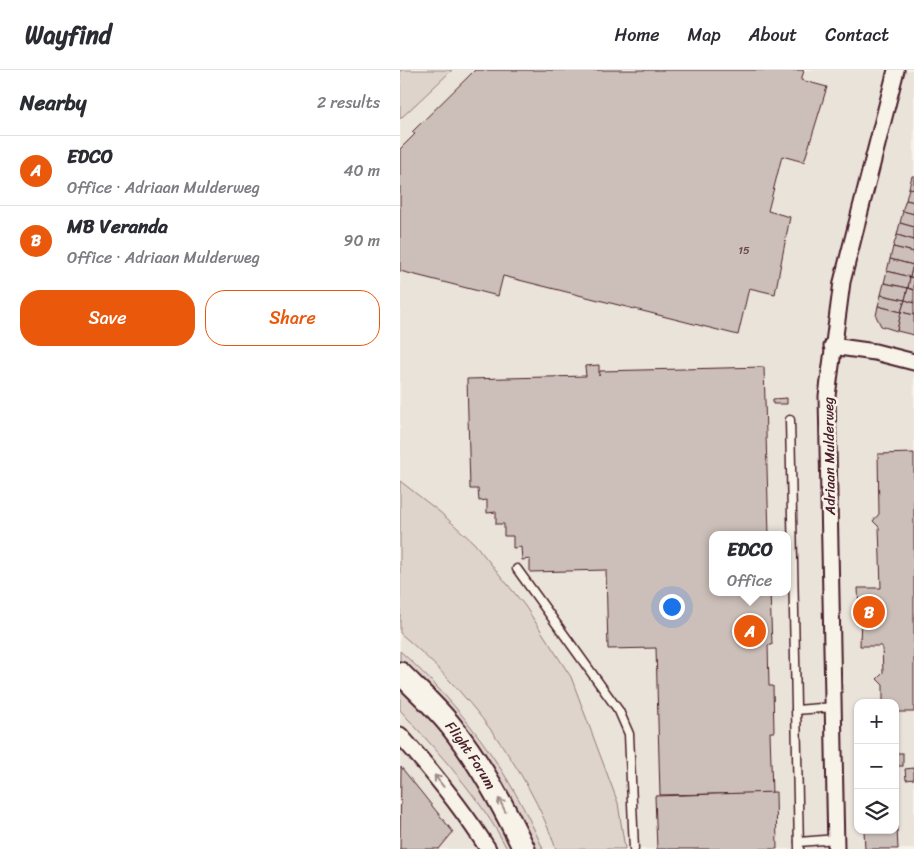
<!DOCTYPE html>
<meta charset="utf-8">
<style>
:root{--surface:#fff;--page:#f7f7f7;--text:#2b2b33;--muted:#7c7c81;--line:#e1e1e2;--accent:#ea580c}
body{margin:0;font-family:Sriracha,sans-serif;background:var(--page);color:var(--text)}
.controls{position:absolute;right:15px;bottom:15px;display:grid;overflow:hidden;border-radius:10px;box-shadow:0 1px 4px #0004}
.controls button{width:45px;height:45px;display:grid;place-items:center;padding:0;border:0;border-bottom:1px solid var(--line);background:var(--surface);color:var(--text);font:25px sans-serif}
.you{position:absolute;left:271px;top:536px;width:18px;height:18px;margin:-12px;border:4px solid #fff;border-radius:50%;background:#1a73e8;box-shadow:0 0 0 8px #1a73e833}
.badge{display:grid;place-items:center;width:32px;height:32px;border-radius:50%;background:var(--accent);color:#fff;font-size:16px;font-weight:700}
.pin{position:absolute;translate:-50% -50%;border:2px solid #fff;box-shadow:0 1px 5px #0006}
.popup{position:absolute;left:309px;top:461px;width:82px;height:65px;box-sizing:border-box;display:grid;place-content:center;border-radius:10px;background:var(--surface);filter:drop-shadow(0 1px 4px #0005);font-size:16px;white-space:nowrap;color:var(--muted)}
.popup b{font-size:19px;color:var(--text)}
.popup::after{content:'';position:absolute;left:50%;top:100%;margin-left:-10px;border:10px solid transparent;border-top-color:var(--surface)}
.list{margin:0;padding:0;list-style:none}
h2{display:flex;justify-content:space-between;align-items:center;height:65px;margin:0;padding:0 20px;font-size:21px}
h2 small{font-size:16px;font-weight:400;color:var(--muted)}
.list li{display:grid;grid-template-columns:32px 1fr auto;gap:15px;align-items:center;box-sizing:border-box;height:70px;padding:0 20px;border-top:1px solid var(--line)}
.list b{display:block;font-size:19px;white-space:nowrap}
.list p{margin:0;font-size:16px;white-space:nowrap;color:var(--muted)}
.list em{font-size:16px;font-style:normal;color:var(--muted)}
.actions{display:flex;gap:10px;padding:15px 20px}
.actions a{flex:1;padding:11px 0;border:1px solid var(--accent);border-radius:20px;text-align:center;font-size:18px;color:var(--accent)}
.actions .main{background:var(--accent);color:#fff}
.icon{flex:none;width:28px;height:28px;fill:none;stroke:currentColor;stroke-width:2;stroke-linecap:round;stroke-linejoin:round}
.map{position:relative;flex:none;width:514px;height:779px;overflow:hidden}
header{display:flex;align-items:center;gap:30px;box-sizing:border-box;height:70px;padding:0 25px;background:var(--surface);border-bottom:1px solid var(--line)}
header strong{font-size:24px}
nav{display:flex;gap:28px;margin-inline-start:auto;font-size:18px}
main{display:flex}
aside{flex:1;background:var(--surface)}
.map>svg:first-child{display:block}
.built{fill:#eae3da;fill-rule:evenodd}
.green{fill:#ded4cc;stroke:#947a7c}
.building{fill:#ccbfb9;stroke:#4a1f2b}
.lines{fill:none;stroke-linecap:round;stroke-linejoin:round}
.lane-casing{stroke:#4a1f2b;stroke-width:11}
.street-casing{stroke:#4a1f2b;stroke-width:19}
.secondary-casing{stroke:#4a1f2b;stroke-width:25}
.lane{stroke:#f7f3e8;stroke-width:8}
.street{stroke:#f7f3e8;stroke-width:15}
.secondary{stroke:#f7f3e8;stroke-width:21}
.oneway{stroke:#a0898a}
.labels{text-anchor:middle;stroke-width:5;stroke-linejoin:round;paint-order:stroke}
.number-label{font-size:11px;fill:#6a474e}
.street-label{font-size:14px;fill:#4a1f2b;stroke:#f7f3e8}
</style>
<header>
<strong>Wayfind</strong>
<nav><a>Home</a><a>Map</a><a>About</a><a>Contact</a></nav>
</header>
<main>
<aside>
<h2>Nearby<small>2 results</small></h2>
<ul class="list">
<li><span class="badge">A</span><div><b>EDCO</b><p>Office · Adriaan Mulderweg</p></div><em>40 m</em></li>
<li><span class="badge">B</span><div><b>MB Veranda</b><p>Office · Adriaan Mulderweg</p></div><em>90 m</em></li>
</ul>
<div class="actions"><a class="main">Save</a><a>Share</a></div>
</aside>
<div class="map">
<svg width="514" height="779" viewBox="0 0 514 779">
<rect width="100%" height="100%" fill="#f7f3e8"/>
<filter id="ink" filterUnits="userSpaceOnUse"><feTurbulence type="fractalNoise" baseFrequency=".02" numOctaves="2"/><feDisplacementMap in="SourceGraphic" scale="10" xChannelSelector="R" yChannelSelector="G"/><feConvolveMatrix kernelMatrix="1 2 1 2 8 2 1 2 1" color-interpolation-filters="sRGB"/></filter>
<g filter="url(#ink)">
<path class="built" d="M 24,0 L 514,0 L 514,779 L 0,779 L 0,24 ZM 312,465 L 388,465 L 388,522 L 312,522 ZM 458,633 L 495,633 L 495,760 L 458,760 Z"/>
<g class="green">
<path d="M 0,0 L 52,0 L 0,49 Z"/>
<path d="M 0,411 L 41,443 L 74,473 L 125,536 L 171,607 L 218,733 L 225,779 L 156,779 C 128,698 65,618 0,563 Z"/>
<path d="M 0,581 C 62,636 110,702 143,779 L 133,779 L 26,616 L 0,592 Z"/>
<path d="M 0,613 L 37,651 L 72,699 L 115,779 L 107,779 C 82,729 37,681 0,640 Z"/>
</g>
<g class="building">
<path d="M 75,0 L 401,0 L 404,1 L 401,10 L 427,17 L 404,92 L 382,86 L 368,141 L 390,147 L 375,224 L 349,218 L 338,265 L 103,206 L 98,226 L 0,201 L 0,79 L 15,64 L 12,62 Z"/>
<path d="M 512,106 L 514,106 L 514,119 L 509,118 Z"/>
<path d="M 509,118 L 514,119 L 514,132 L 506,130 Z"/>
<path d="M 506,130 L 514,132 L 514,144 L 502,141 Z"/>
<path d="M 503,141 L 514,144 L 514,157 L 500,153 Z"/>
<path d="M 500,153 L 514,157 L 514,170 L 497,165 Z"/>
<path d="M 497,165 L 514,170 L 514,182 L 493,177 Z"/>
<path d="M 493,177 L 514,182 L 513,195 L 490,189 Z"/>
<path d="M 490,189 L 513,195 L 510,207 L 487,201 Z"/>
<path d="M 513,195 L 514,195 L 514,208 L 510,207 Z"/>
<path d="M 487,201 L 510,207 L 508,218 L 484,213 Z"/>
<path d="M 510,207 L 514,208 L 514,220 L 508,218 Z"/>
<path d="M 484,213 L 508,218 L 505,230 L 481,225 Z"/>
<path d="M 508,218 L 514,220 L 514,233 L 505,230 Z"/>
<path d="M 481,225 L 505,230 L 501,242 L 478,236 Z"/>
<path d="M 505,230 L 514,233 L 514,245 L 501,242 Z"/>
<path d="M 478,236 L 501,242 L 497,261 L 481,256 L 476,246 Z"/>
<path d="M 501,242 L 514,245 L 514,265 L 497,261 Z"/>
<path d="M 199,295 L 199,306 L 200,301 L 364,297 L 369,465 L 312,465 L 312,522 L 370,522 L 372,575 L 368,575 L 369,616 L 373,616 L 374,662 L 370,662 L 372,723 L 260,725 L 256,578 L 208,579 L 206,500 L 130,502 L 130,489 L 122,490 L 121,477 L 113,478 L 113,466 L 104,466 L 104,454 L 96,454 L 96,442 L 87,443 L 87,430 L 79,431 L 78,419 L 70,419 L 67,309 L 186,306 L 185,296 Z"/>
<path d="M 387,328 L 387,334 L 373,334 L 373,329 Z"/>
<path d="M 514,383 L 514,642 L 495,642 L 495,633 L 483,633 L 483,615 L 477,609 L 483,603 L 482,576 L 460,576 L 461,544 L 459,541 L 458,518 L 481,518 L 479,457 L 473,451 L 479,444 L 478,384 Z"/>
<rect x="495" y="683" width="8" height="13"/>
<path d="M 1,697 L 53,762 L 39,779 L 0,779 Z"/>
<path d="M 514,698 L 514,709 L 506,710 L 505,699 Z"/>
<path d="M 495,718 L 498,779 L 465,779 L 464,760 L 495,760 Z"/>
<path d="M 376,722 L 377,779 L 257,779 L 255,726 Z"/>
</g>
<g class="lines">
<defs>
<g id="lane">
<path d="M 390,350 L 399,779"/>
<path d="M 117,499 L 219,641 L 229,664 L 234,779"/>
<path d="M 396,640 L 434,637"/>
<path d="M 399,772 L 436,769"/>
</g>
<g id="street">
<path d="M 432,276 L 475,282 L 514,292"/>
<path d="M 0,665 C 32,701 62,738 88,779"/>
<path d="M 436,779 L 427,326 L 442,212 L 496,0"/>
</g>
<g id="secondary">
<path id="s1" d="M 0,603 C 17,620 36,637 51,656 C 81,694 103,735 124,779"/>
</g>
</defs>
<use href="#lane" class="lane-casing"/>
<use href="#street" class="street-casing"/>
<use href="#secondary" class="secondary-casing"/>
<use href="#lane" class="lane"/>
<use href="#street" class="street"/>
<use href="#secondary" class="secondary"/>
</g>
<defs><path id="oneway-shaft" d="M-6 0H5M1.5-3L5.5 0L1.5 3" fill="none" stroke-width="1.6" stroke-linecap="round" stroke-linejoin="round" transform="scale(1.25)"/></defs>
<g class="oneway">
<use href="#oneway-shaft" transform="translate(39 711) rotate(-128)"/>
<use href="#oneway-shaft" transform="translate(102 735) rotate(-117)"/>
</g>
</g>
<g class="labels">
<g class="number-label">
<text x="344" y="184">15</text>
</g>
<g class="street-label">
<text transform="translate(429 386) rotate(-91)" y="5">Adriaan Mulderweg</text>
<text dy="5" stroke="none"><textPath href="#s1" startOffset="109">Flight Forum</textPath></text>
</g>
</g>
</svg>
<div class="controls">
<button>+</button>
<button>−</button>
<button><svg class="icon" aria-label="layers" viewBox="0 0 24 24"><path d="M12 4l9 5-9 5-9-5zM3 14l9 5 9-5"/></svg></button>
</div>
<div class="you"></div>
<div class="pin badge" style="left:350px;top:561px">A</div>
<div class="popup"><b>EDCO</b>Office</div>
<div class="pin badge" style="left:469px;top:542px">B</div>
</div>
</main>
